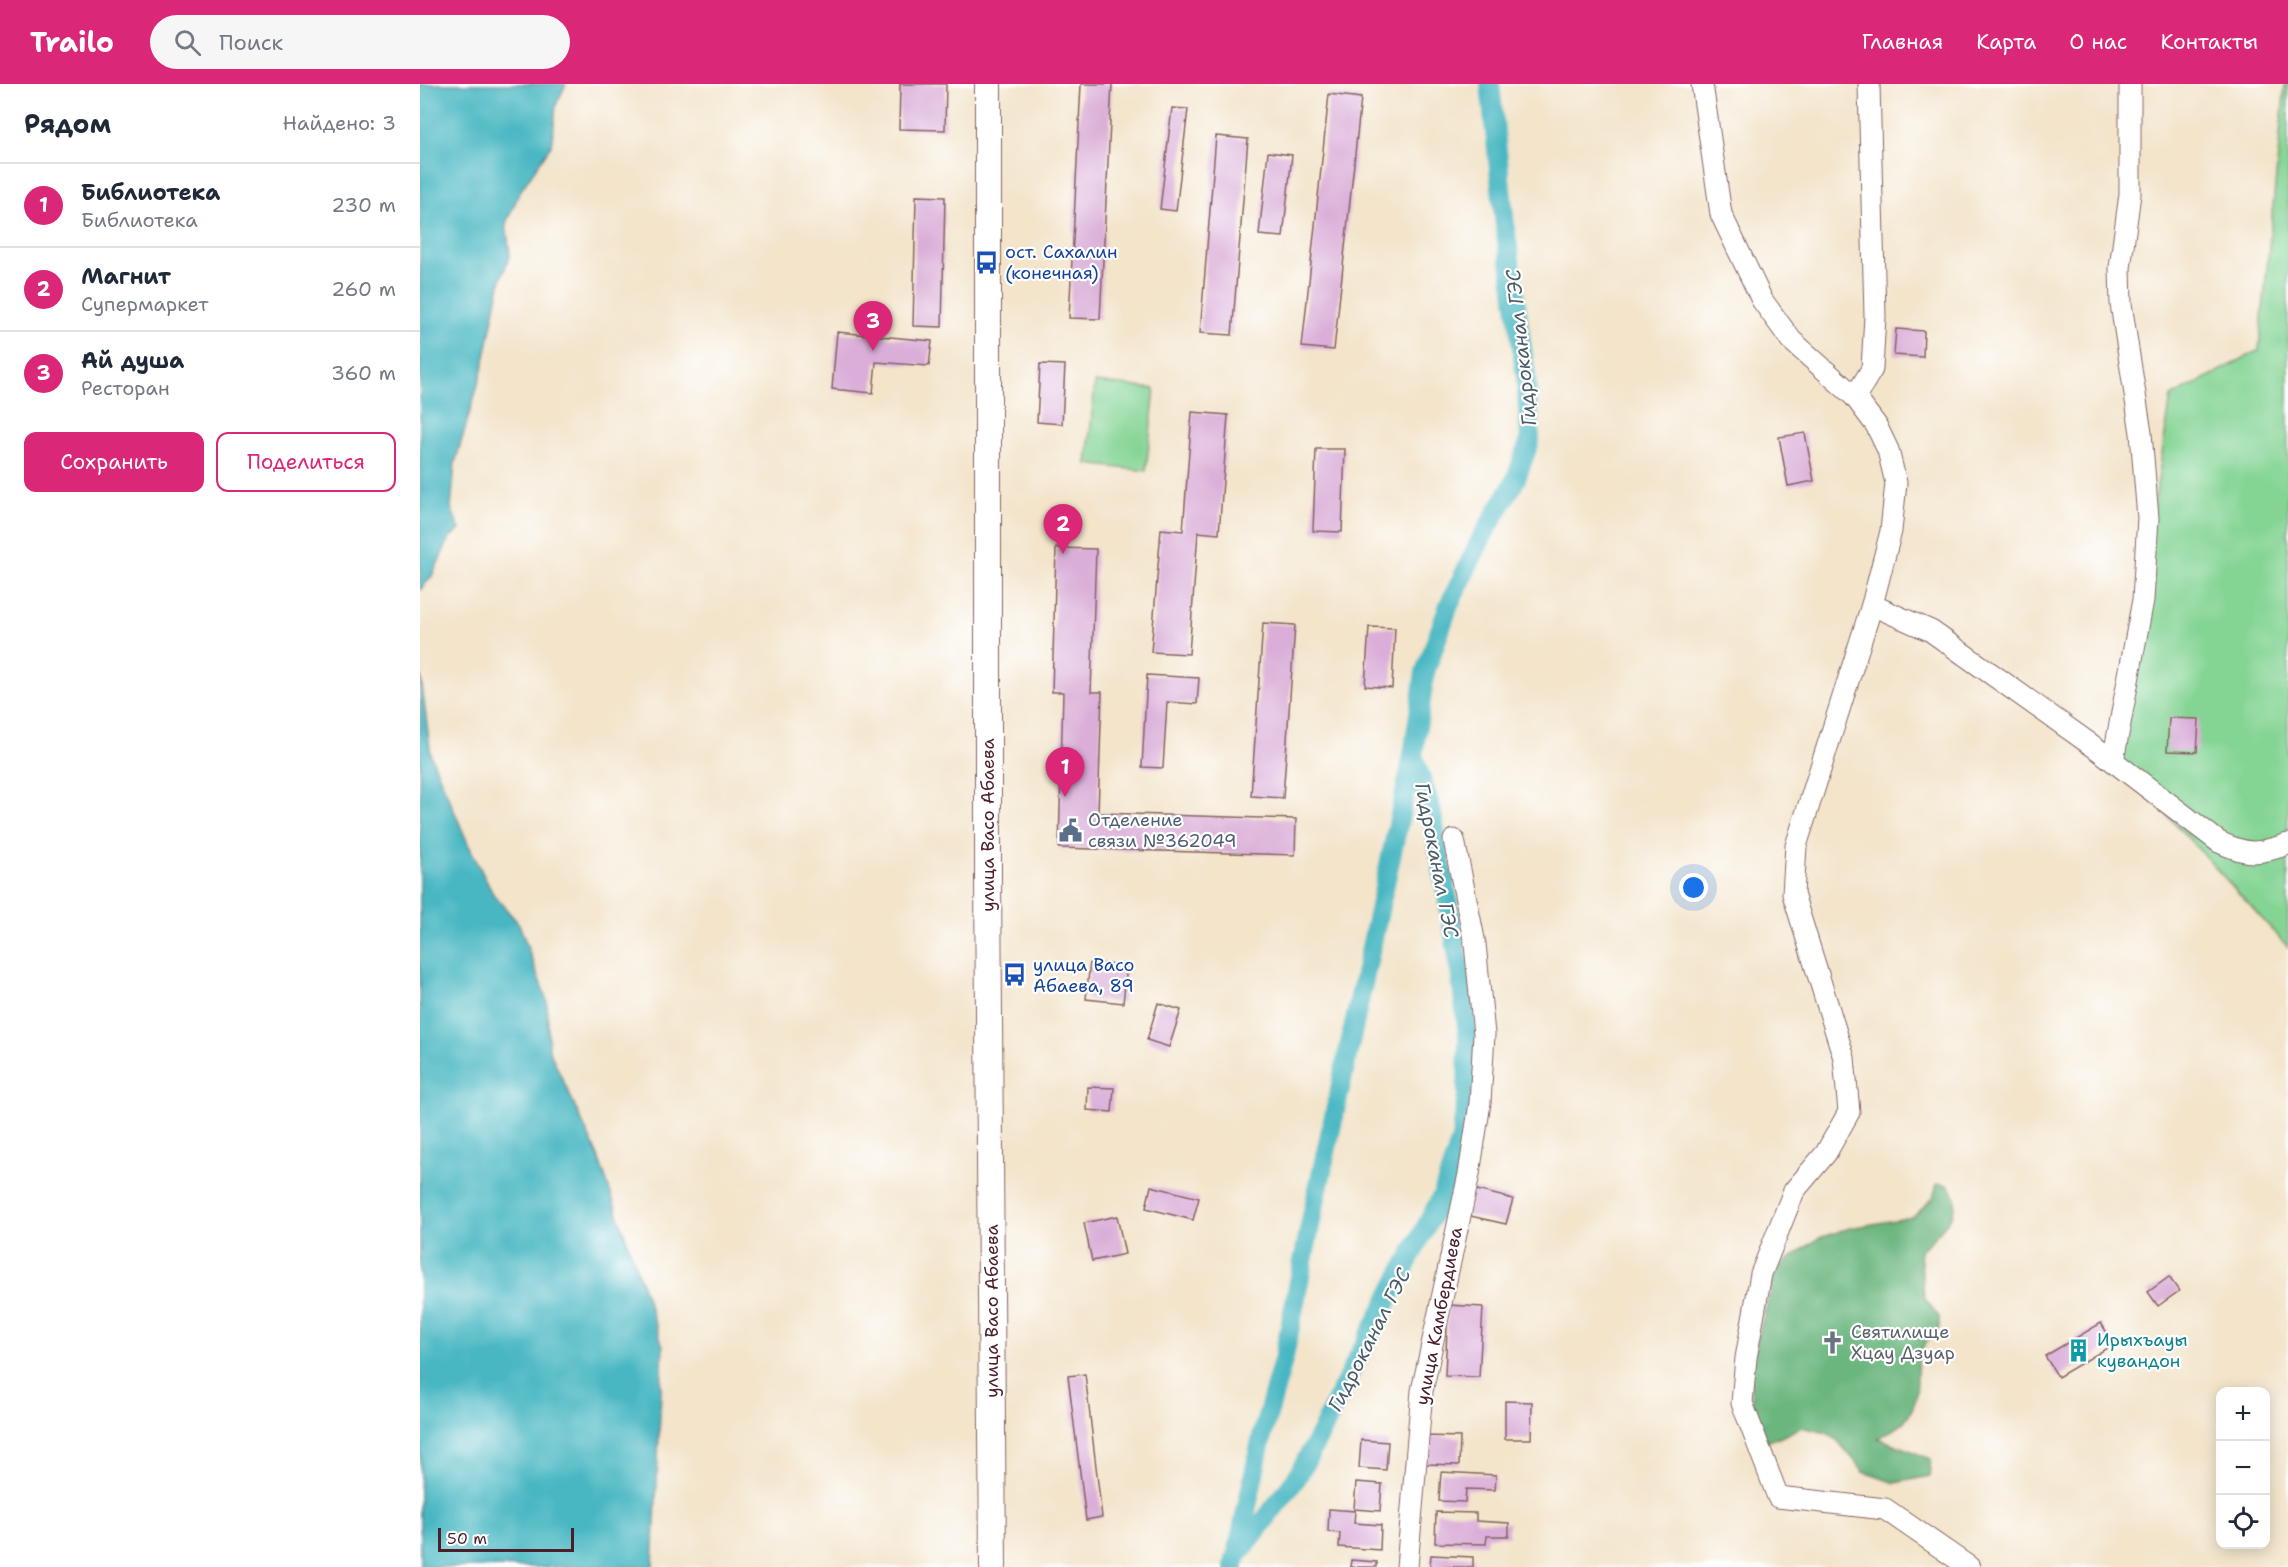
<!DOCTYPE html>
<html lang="ru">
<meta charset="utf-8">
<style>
:root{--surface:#fff;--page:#f6f6f7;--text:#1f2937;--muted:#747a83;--line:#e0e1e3;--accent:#db2777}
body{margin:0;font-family:"Shantell Sans",sans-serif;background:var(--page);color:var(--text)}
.controls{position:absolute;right:18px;bottom:18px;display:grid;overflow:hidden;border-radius:12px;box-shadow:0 3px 15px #0003}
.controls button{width:54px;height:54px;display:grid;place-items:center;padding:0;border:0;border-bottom:2px solid var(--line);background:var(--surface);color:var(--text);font:30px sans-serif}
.scale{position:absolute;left:18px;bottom:15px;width:136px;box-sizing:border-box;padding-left:6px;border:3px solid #4a1f2b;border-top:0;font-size:16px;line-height:21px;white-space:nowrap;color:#4a1f2b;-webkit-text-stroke:4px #fff;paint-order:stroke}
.you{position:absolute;left:1274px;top:804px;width:21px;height:21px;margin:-15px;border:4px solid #fff;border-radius:50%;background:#1a73e8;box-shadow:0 0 0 9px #1a73e833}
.badge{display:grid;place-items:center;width:39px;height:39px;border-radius:50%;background:var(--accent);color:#fff;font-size:20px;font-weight:700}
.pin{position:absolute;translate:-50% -50px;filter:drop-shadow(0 2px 3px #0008)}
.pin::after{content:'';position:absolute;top:32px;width:21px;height:18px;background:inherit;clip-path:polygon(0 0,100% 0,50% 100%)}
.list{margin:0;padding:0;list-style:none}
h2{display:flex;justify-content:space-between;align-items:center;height:78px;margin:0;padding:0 24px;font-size:26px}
h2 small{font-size:20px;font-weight:400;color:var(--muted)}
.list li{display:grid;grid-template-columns:39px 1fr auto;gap:18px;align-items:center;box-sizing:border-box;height:84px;padding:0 24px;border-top:2px solid var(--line)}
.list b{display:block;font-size:22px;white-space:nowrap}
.list p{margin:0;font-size:20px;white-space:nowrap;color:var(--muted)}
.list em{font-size:20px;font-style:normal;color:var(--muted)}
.actions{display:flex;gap:12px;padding:18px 24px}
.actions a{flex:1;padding:14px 0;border:2px solid var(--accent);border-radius:12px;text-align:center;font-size:21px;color:var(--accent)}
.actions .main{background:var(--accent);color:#fff}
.icon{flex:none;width:33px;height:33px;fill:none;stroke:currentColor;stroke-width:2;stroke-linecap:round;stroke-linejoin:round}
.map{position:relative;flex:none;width:1868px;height:1483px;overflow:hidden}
header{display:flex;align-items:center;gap:36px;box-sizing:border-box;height:84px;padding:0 30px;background:var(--accent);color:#fff}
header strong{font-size:28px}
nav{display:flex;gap:33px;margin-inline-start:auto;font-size:21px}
.search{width:420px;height:54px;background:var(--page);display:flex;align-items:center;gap:15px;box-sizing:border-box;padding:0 21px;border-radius:33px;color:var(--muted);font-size:22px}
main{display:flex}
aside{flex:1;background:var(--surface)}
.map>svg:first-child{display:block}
.green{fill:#84d494;stroke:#677a60;stroke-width:1.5}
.forest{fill:#6bb67e;stroke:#5a6a54;stroke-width:1.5}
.water{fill:#48b7c2;stroke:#496b76;stroke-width:1.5}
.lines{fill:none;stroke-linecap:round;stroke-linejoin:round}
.canal{stroke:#48b7c2;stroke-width:20}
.building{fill:#daaed8}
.minor-casing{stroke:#856463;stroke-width:23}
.tertiary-casing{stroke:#856463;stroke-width:28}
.minor{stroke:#fff;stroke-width:21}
.tertiary{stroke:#fff;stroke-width:26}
.labels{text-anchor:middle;stroke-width:4.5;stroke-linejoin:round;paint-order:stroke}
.transit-label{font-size:18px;fill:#164399;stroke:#fff;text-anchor:start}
.service-label{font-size:18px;fill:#4e5e75;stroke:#fff;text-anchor:start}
.street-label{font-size:18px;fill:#4a1f2b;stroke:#fff}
.worship-label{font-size:18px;fill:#5b616d;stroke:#fff;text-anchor:start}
.culture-label{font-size:18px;fill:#0d838f;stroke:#fff;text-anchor:start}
.water-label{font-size:20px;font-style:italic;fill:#495c67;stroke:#fff}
</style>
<header>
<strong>Trailo</strong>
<div class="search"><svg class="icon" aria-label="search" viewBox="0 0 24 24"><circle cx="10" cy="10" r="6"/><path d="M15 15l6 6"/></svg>Поиск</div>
<nav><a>Главная</a><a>Карта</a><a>О нас</a><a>Контакты</a></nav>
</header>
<main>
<aside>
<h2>Рядом<small>Найдено: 3</small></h2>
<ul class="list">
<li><span class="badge">1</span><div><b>Библиотека</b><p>Библиотека</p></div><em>230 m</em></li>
<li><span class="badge">2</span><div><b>Магнит</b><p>Супермаркет</p></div><em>260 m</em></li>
<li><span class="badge">3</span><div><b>Ай душа</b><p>Ресторан</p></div><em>360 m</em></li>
</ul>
<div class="actions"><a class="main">Сохранить</a><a>Поделиться</a></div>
</aside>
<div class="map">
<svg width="1868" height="1483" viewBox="0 0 1868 1483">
<rect width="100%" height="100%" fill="#fff"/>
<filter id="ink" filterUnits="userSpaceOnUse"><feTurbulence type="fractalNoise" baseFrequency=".0167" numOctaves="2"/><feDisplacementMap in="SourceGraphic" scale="12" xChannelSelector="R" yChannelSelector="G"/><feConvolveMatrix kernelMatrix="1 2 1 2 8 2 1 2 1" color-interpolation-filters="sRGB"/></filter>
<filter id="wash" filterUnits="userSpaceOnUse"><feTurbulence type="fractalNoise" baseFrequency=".008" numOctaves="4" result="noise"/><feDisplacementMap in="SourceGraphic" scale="24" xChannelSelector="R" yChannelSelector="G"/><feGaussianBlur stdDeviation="1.35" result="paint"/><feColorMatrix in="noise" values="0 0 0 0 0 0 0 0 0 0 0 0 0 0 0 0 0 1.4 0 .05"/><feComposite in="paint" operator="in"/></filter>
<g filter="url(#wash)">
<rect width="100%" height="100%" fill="#f3e4ca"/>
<g class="green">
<path d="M 1865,0 L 1868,0 L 1868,863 L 1694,673 L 1751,313 L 1839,266 Z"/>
<path d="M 675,298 L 735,305 L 726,387 L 667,380 Z"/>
</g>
<path class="forest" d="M 1517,1100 L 1528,1101 C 1551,1127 1514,1150 1500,1168 L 1504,1213 L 1519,1233 L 1519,1244 C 1512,1252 1504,1259 1500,1270 C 1492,1295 1504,1313 1485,1336 C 1479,1344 1466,1349 1458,1354 L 1511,1375 L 1509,1392 L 1475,1399 L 1444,1388 L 1418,1357 L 1407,1349 L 1381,1343 L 1359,1354 L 1342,1357 L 1334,1331 L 1330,1297 L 1337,1256 L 1357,1184 L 1399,1154 L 1430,1144 L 1493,1133 L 1513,1114 Z"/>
<g class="water">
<path d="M 0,0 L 146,0 L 136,21 L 132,60 L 101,106 L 86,139 L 90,171 L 81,195 L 63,283 L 35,379 L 31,424 L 40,446 L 30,453 L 12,492 L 0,506 Z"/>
<path d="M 0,586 L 11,672 L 49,762 L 73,810 L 99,840 L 127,917 L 129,966 L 178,1072 L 243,1262 L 233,1483 L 0,1483 Z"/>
</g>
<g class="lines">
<g class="canal">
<path d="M 817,1469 L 842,1352 L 864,1273 L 892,1132 L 993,672"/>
<path d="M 814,1483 L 815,1475 L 876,1395 L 904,1343 L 934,1281 L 1023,1110 L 1041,1056 L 1047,1013 L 1048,951 L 1039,878 L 1011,725 L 993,671 L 1005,588 L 1029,521 L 1061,455 L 1095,397 L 1110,356 L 1106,292 L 1085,142 L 1070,0"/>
</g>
</g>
<g id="blocks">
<g class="building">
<path d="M 480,0 L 526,0 L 525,46 L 479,45 Z"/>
<path d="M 661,0 L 692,0 L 680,235 L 649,234 Z"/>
<path d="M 909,10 L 941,14 L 914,266 L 882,263 Z"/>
<path d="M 752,24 L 768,25 L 756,127 L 740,125 Z"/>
<path d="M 796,52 L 828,55 L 812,251 L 780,249 Z"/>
<path d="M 848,68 L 872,71 L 863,153 L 839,151 Z"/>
<path d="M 496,112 L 525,113 L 522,243 L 493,242 Z"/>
<path d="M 1476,245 L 1504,247 L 1503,273 L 1474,271 Z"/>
<path d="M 417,248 L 512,257 L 509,282 L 456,278 L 453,309 L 412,305 Z"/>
<path d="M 620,280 L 645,281 L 642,340 L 617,338 Z"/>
<path d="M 772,328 L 808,331 L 799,450 L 778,448 L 769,570 L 731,568 L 741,445 L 763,447 Z"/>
<path d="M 1385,349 L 1394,397 L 1368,402 L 1359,353 Z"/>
<path d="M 896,365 L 925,365 L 922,448 L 893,447 Z"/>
<path d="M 636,464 L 676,465 L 671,608 L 682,608 L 678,729 L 876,735 L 875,771 L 639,764 L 643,608 L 632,608 Z"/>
<path d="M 843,539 L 875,541 L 863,714 L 831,712 Z"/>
<path d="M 949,543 L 975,544 L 972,604 L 945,602 Z"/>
<path d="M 727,591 L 779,594 L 777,620 L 747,618 L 743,684 L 722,683 Z"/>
<path d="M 1749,634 L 1779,635 L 1777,668 L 1747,667 Z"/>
<path d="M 670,878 L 707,882 L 703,919 L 666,915 Z"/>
<path d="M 738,919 L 761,926 L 749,963 L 727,956 Z"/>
<path d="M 668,1003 L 694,1004 L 692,1028 L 667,1026 Z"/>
<path d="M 731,1102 L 779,1114 L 773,1136 L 726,1124 Z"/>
<path d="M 1053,1105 L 1093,1115 L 1086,1140 L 1046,1131 Z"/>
<path d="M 697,1132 L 705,1170 L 672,1177 L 664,1139 Z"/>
<path d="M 1749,1193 L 1759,1207 L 1738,1222 L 1728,1208 Z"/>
<path d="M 1028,1221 L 1063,1223 L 1059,1293 L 1025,1292 Z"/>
<path d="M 1681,1239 L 1694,1260 L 1638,1293 L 1625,1272 Z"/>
<path d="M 665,1290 L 682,1433 L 666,1436 L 648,1292 Z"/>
<path d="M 1085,1317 L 1112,1318 L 1111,1355 L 1085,1355 Z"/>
<path d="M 1005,1352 L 1040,1353 L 1039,1381 L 1005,1380 Z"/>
<path d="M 941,1356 L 968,1358 L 966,1386 L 939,1384 Z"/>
<path d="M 1021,1388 L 1076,1391 L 1075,1406 L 1046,1405 L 1045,1418 L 1019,1417 Z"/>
<path d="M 936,1398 L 962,1400 L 960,1427 L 934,1425 Z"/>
<path d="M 909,1425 L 935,1427 L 934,1439 L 961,1441 L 960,1466 L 919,1463 L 920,1449 L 908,1448 Z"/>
<path d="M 1016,1428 L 1056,1429 L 1056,1437 L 1089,1439 L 1089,1452 L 1067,1452 L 1066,1460 L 1015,1459 Z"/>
<path d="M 1011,1471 L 1053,1473 L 1053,1483 L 1010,1483 Z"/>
<path d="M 931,1476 L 957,1478 L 957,1483 L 930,1483 Z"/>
</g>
</g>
</g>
<g filter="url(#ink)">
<use href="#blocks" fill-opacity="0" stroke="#856463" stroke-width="1.5"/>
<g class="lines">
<defs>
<g id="minor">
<path d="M 1282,0 L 1301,130 L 1342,216 L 1371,256 L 1435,313 L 1456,341 L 1468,366 L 1476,399 L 1471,447 L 1452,521 L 1376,762 L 1373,810 L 1424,974 L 1429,1028 L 1406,1069 L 1374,1107 L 1341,1190 L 1326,1274 L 1322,1319 L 1358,1413 L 1465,1425 L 1549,1483"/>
<path d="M 1435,313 L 1452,285 L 1455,232 L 1449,0"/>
<path d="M 1452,521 L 1511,547 L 1680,667 L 1799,758 C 1829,772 1838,770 1868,760"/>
<path d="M 1693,677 L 1723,516 L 1728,434 L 1721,349 L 1701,220 L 1700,184 L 1710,110 L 1710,0"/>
<path d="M 987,1483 L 1002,1307 L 1049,1090 L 1060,1019 L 1064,950 L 1055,860 L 1034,756"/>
</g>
<path id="tertiary" d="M 568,0 L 568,794 L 573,1483"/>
</defs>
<use href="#minor" class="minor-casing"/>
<use href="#tertiary" class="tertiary-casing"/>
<use href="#minor" class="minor"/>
<use href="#tertiary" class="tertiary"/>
</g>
</g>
<defs>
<symbol id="bus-bare" viewBox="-9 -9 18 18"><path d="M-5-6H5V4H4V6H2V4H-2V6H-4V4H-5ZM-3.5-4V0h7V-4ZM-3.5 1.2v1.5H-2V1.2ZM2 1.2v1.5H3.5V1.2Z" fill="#1a4fb4" stroke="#fff" stroke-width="2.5" paint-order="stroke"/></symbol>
<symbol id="civic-bare" viewBox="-9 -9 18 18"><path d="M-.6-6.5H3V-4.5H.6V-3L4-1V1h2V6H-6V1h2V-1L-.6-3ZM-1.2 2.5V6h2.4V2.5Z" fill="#5c6f8a" stroke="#fff" stroke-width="2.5" paint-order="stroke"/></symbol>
<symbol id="church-bare" viewBox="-9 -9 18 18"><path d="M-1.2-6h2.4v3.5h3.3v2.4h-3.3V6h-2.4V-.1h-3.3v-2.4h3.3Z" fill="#6b7280" stroke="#fff" stroke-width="2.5" paint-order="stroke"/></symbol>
<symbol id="building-bare" viewBox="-9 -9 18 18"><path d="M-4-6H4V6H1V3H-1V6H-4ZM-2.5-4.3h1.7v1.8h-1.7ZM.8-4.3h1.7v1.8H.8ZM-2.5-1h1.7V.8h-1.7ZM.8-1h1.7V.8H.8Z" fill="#0f9aa8" stroke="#fff" stroke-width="2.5" paint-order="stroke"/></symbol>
</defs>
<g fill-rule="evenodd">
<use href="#bus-bare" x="550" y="162" width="33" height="33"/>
<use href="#civic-bare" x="634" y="730" width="33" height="33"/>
<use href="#bus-bare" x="578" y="874" width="33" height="33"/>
<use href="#church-bare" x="1396" y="1242" width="33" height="33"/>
<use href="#building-bare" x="1642" y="1250" width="33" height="33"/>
</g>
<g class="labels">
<g class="transit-label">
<text x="585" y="174">ост. Сахалин<tspan x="585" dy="21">(конечная)</tspan></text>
<text x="613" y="887">улица Васо<tspan x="613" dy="21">Абаева, 89</tspan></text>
</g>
<g class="service-label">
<text x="668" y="742">Отделение<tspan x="668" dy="21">связи №362049</tspan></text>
</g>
<g class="street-label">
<text transform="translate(568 741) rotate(-90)" y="6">улица Васо Абаева</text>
<text transform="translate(572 1227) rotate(-90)" y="6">улица Васо Абаева</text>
<text transform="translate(1019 1232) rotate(-79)" y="6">улица Камбердиева</text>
</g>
<g class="worship-label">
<text x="1431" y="1254">Святилище<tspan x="1431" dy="21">Хцау Дзуар</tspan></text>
</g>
<g class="culture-label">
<text x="1677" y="1262">Ирыхъауы<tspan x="1677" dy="21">кувандон</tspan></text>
</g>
<g class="water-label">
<text transform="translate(1101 264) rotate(-96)" y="7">Гидроканал ГЭС</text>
<text transform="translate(1017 776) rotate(79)" y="7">Гидроканал ГЭС</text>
<text transform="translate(949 1256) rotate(-63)" y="7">Гидроканал ГЭС</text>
</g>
</g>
</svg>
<div class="controls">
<button>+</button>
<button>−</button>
<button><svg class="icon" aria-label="locate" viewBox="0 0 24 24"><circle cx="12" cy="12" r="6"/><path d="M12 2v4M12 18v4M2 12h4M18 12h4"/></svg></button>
</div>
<div class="scale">50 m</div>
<div class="you"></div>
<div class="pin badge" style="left:645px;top:713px">1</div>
<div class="pin badge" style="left:643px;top:470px">2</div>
<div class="pin badge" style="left:453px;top:267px">3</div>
</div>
</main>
